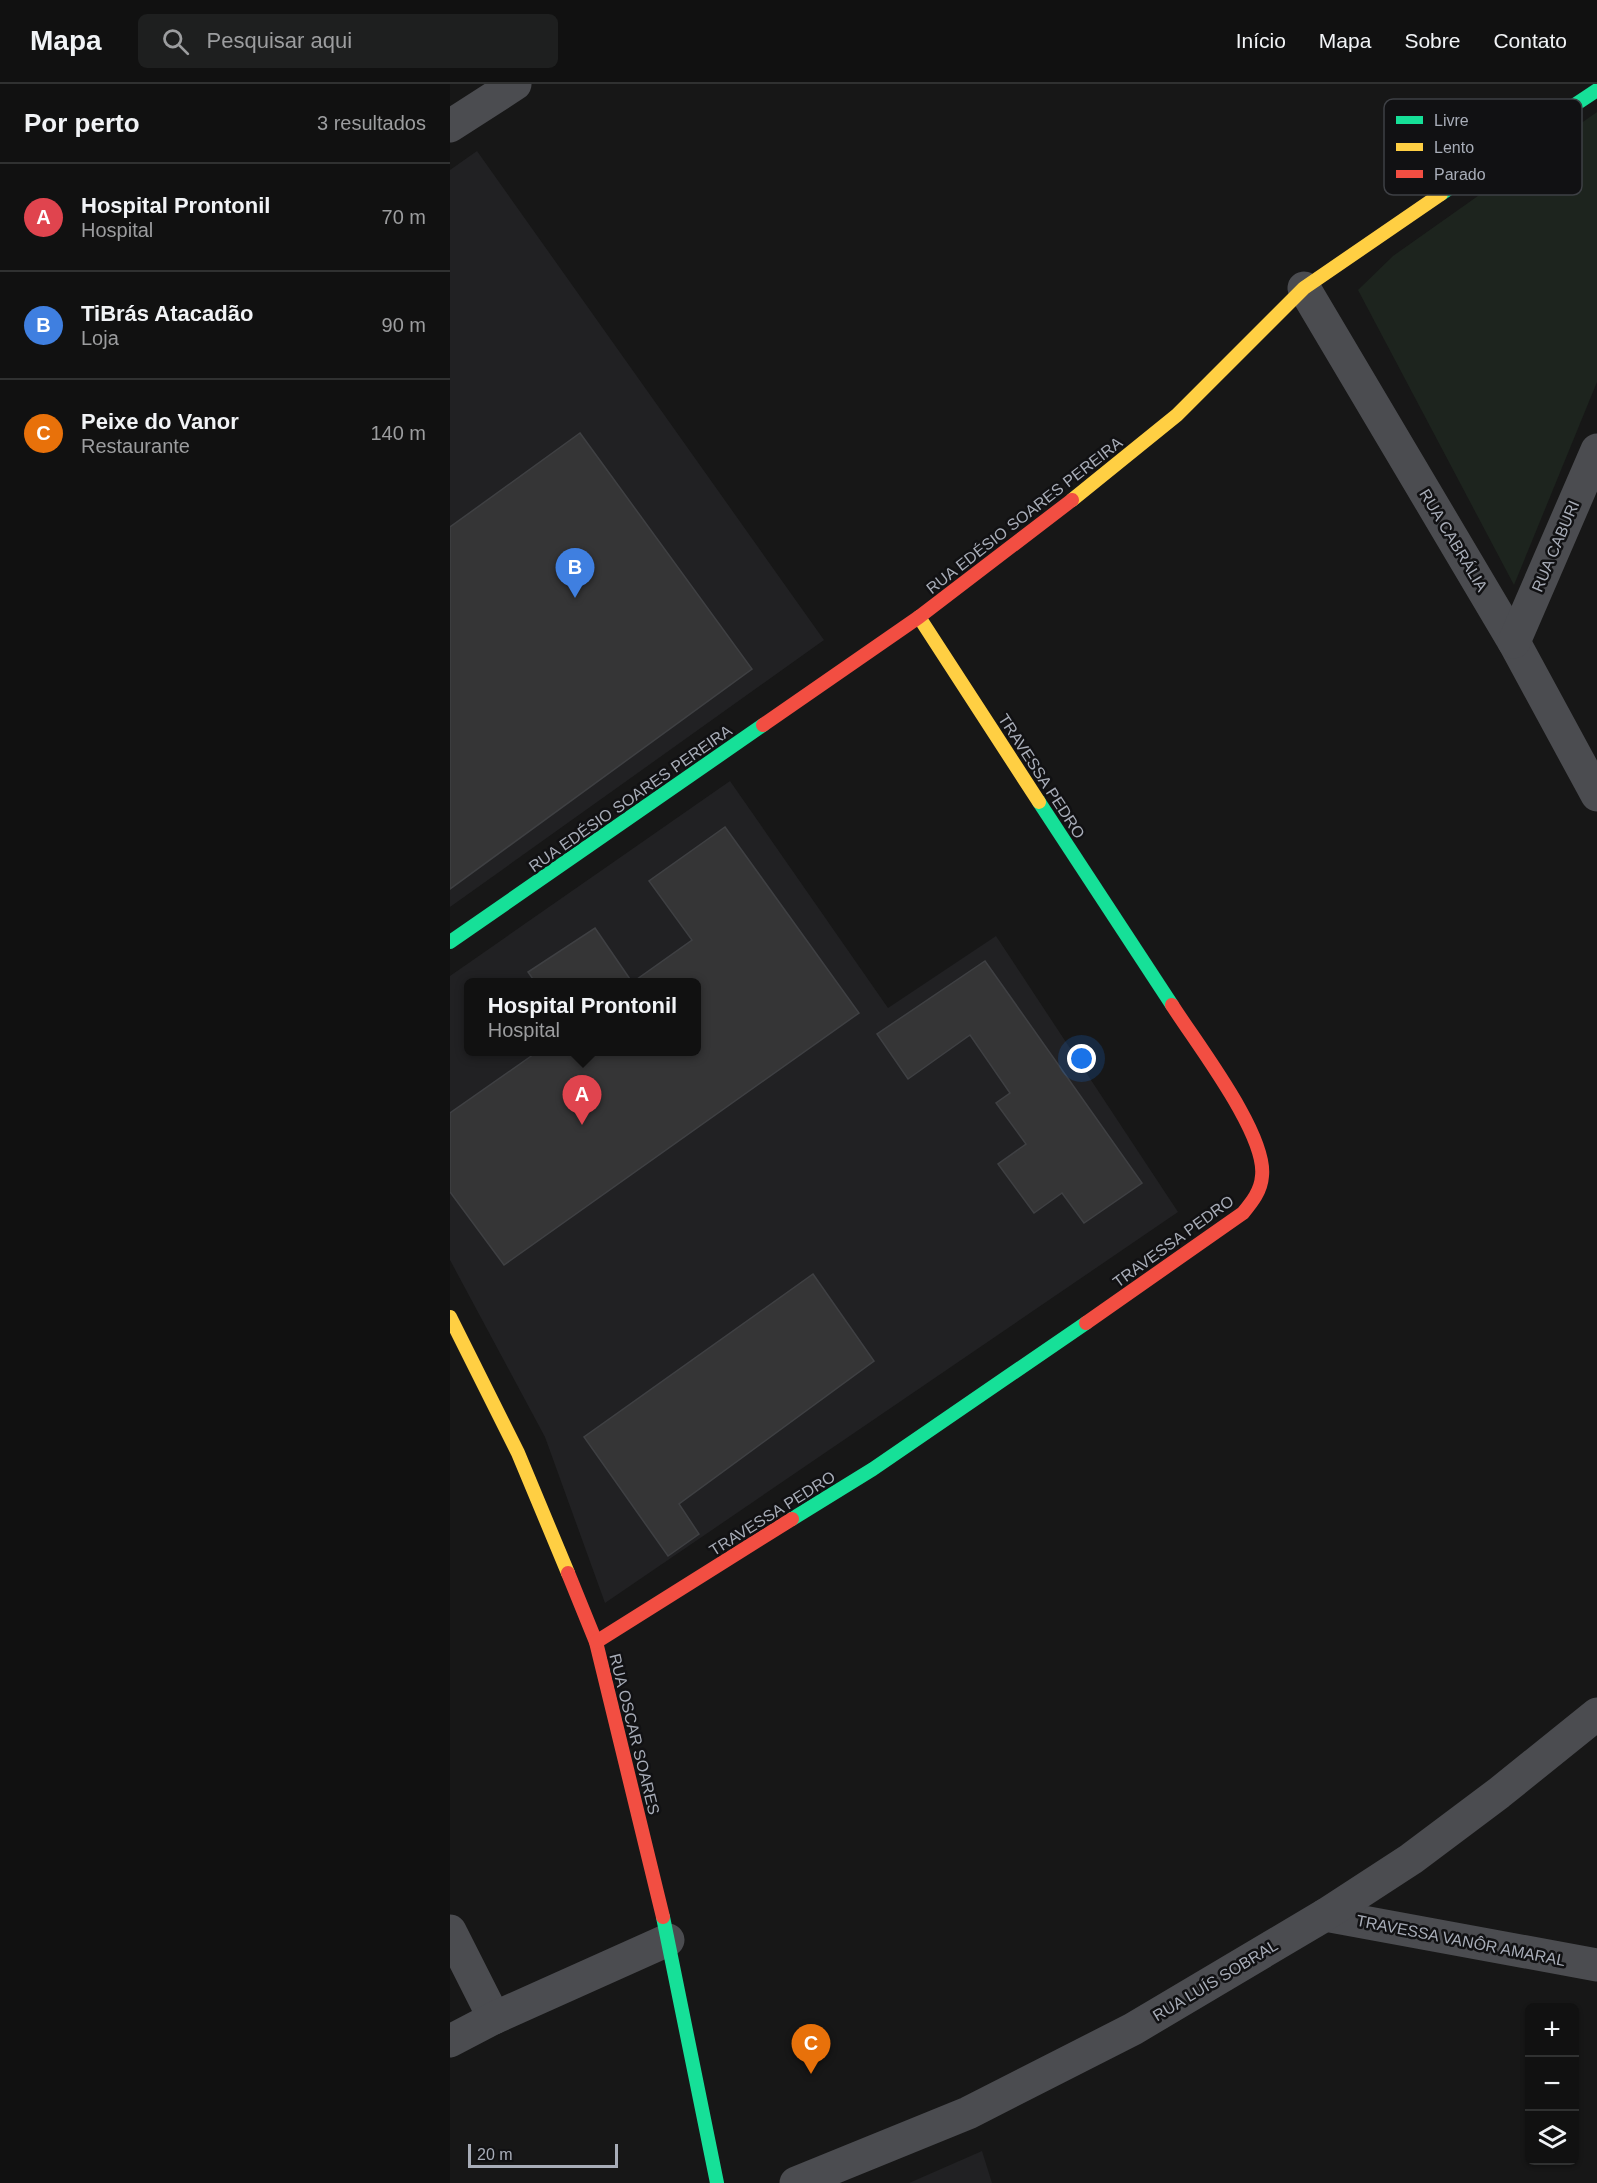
<!DOCTYPE html>
<html lang="pt">
<meta charset="utf-8">
<style>
:root{--surface:#111;--page:#1e1f1f;--text:#f1f3f6;--muted:#9c9d9f;--line:#303131;--accent:#757880}
body{margin:0;font-family:Helvetica,sans-serif;background:var(--page);color:var(--text)}
.controls{position:absolute;right:18px;bottom:18px;display:grid;overflow:hidden;border-radius:9px;box-shadow:0 2px 4px #0004}
.controls button{width:54px;height:54px;display:grid;place-items:center;padding:0;border:0;border-bottom:2px solid var(--line);background:var(--surface);color:var(--text);font:30px sans-serif}
.scale{position:absolute;left:18px;bottom:15px;width:150px;box-sizing:border-box;padding-left:6px;border:3px solid #a8adb8;border-top:0;font-size:16px;line-height:21px;white-space:nowrap;color:#a8adb8;-webkit-text-stroke:4px #111113;paint-order:stroke}
.you{position:absolute;left:632px;top:975px;width:21px;height:21px;margin:-15px;border:4px solid #fff;border-radius:50%;background:#1a73e8;box-shadow:0 0 0 9px #1a73e833}
.badge{display:grid;place-items:center;width:39px;height:39px;border-radius:50%;background:var(--accent);color:#fff;font-size:20px;font-weight:700}
.pin{position:absolute;translate:-50% -50px;filter:drop-shadow(0 2px 3px #0008)}
.pin::after{content:'';position:absolute;top:32px;width:21px;height:18px;background:inherit;clip-path:polygon(0 0,100% 0,50% 100%)}
.popup{position:absolute;left:14px;top:894px;width:237px;height:78px;box-sizing:border-box;display:grid;place-content:center;border-radius:9px;background:var(--surface);filter:drop-shadow(0 2px 4px #0005);font-size:20px;white-space:nowrap;color:var(--muted)}
.popup b{font-size:22px;color:var(--text)}
.popup::after{content:'';position:absolute;left:50%;top:100%;margin-left:-12px;border:12px solid transparent;border-top-color:var(--surface)}
.list{margin:0;padding:0;list-style:none}
h2{display:flex;justify-content:space-between;align-items:center;height:78px;margin:0;padding:0 24px;font-size:26px}
h2 small{font-size:20px;font-weight:400;color:var(--muted)}
.list li{display:grid;grid-template-columns:39px 1fr auto;gap:18px;align-items:center;box-sizing:border-box;height:108px;padding:0 24px;border-top:2px solid var(--line)}
.list b{display:block;font-size:22px;white-space:nowrap}
.list p{margin:0;font-size:20px;white-space:nowrap;color:var(--muted)}
.list em{font-size:20px;font-style:normal;color:var(--muted)}
.icon{flex:none;width:33px;height:33px;fill:none;stroke:currentColor;stroke-width:2;stroke-linecap:round;stroke-linejoin:round}
.map{position:relative;flex:none;width:1147px;height:2099px;overflow:hidden}
header{display:flex;align-items:center;gap:36px;box-sizing:border-box;height:84px;padding:0 30px;background:var(--surface);border-bottom:2px solid var(--line)}
header strong{font-size:28px}
nav{display:flex;gap:33px;margin-inline-start:auto;font-size:21px}
.search{width:420px;height:54px;background:var(--page);display:flex;align-items:center;gap:15px;box-sizing:border-box;padding:0 21px;border-radius:9px;color:var(--muted);font-size:22px}
main{display:flex}
aside{flex:1;background:var(--surface)}
.map>svg:first-child{display:block}
.built{fill:#212123;fill-rule:evenodd}
.green{fill:#1d241e}
.building{fill:#353536;stroke:#3f4043;stroke-width:1.5}
.lines{fill:none;stroke-linecap:round;stroke-linejoin:round}
.street{stroke:#4b4c50;stroke-width:33}
.fast{stroke:#16e098;stroke-width:14}
.slow{stroke:#ffcf43;stroke-width:14}
.jam{stroke:#f24e42;stroke-width:14}
.labels{text-anchor:middle;stroke-width:5;stroke-linejoin:round;paint-order:stroke}
.street-label{font-size:16px;fill:#a8adb8;stroke:#111113}
.key{fill:#111113;stroke:#3e4045;stroke-width:1.5}
.key-label{font-size:16px;fill:#a8adb8}
</style>
<header>
<strong>Mapa</strong>
<div class="search"><svg class="icon" aria-label="search" viewBox="0 0 24 24"><circle cx="10" cy="10" r="6"/><path d="M15 15l6 6"/></svg>Pesquisar aqui</div>
<nav><a>Início</a><a>Mapa</a><a>Sobre</a><a>Contato</a></nav>
</header>
<main>
<aside>
<h2>Por perto<small>3 resultados</small></h2>
<ul class="list">
<li><span class="badge" style="background:#e0444e">A</span><div><b>Hospital Prontonil</b><p>Hospital</p></div><em>70 m</em></li>
<li><span class="badge" style="background:#3f7fe0">B</span><div><b>TiBrás Atacadão</b><p>Loja</p></div><em>90 m</em></li>
<li><span class="badge" style="background:#e8710a">C</span><div><b>Peixe do Vanor</b><p>Restaurante</p></div><em>140 m</em></li>
</ul>
</aside>
<div class="map">
<svg width="1147" height="2099" viewBox="0 0 1147 2099">
<rect width="100%" height="100%" fill="#171717"/>
<g class="built">
<path d="M 27,67 L 374,556 L 0,823 L 0,86 Z"/>
<path d="M 280,697 L 438,924 L 546,852 L 728,1128 L 155,1519 L 95,1353 L 0,1176 L 0,892 ZM 18,898 L 246,898 L 246,968 L 18,968 Z"/>
<path d="M 532,2067 L 542,2099 L 459,2099 Z"/>
</g>
<path class="green" d="M 1147,28 L 1147,298 L 1064,501 L 908,206 L 943,172 Z"/>
<g class="building">
<path d="M 130,349 L 302,585 L 0,805 L 0,443 Z"/>
<path d="M 275,743 L 409,929 L 54,1181 L 0,1108 L 0,1029 L 87,968 L 246,968 L 246,898 L 183,898 L 242,856 L 199,797 Z"/>
<path d="M 145,844 L 182,898 L 85,898 L 78,888 Z"/>
<path d="M 535,877 L 692,1099 L 634,1139 L 612,1109 L 584,1129 L 548,1080 L 576,1060 L 546,1019 L 560,1009 L 520,951 L 458,995 L 427,950 Z"/>
<path d="M 363,1190 L 424,1277 L 229,1420 L 249,1450 L 218,1472 L 134,1353 Z"/>
</g>
<g class="lines">
<g class="street">
<path d="M 0,42 L 65,0"/>
<path d="M 854,204 L 1064,558 L 1147,711"/>
<path d="M 1064,558 L 1147,366"/>
<path d="M 875,1831 L 1147,1881"/>
<path d="M 0,1847 L 44,1934"/>
<path d="M 0,1957 L 44,1934 L 218,1856"/>
<path d="M 346,2099 L 518,2029 L 683,1945 L 875,1831 L 961,1775 L 1049,1709 L 1147,1630"/>
</g>
<g class="fast">
<path d="M 991,110 L 1147,6"/>
<path d="M 589,718 L 722,921"/>
<path d="M 0,858 L 313,641"/>
<path d="M 342,1435 L 423,1385 L 636,1239"/>
<path d="M 213,1833 L 267,2099"/>
</g>
<g class="slow">
<path d="M 622,416 L 727,331 L 854,204 L 991,110"/>
<path d="M 469,533 L 589,718"/>
<path d="M 0,1233 L 68,1369 L 118,1489"/>
</g>
<g class="jam">
<path d="M 313,641 L 469,533 L 622,416"/>
<path d="M 636,1239 L 793,1129 C 802,1118 811,1107 812,1092 C 817,1050 746,959 722,921"/>
<path d="M 118,1489 L 146,1558 L 213,1833"/>
<path d="M 146,1558 L 342,1435"/>
</g>
</g>
<g class="labels">
<g class="street-label">
<text transform="translate(574 431) rotate(-38)" y="6">RUA EDÉSIO SOARES PEREIRA</text>
<text transform="translate(1004 456) rotate(59)" y="6">RUA CABRÁLIA</text>
<text transform="translate(1105 462) rotate(-67)" y="6">RUA CABURI</text>
<text transform="translate(592 692) rotate(57)" y="6">TRAVESSA PEDRO</text>
<text transform="translate(180 714) rotate(-35)" y="6">RUA EDÉSIO SOARES PEREIRA</text>
<text transform="translate(723 1157) rotate(-36)" y="6">TRAVESSA PEDRO</text>
<text transform="translate(322 1429) rotate(-32)" y="6">TRAVESSA PEDRO</text>
<text transform="translate(185 1650) rotate(76)" y="6">RUA OSCAR SOARES</text>
<text transform="translate(1011 1856) rotate(11)" y="6">TRAVESSA VANÔR AMARAL</text>
<text transform="translate(765 1896) rotate(-31)" y="6">RUA LUÍS SOBRAL</text>
</g>
</g>
<rect x="934" y="15" width="198" height="96" rx="9" class="key"/>
<rect x="946" y="32" width="27" height="8" fill="#16e098"/>
<rect x="946" y="59" width="27" height="8" fill="#ffcf43"/>
<rect x="946" y="86" width="27" height="8" fill="#f24e42"/>
<g class="key-label">
<text x="984" y="42">Livre</text>
<text x="984" y="69">Lento</text>
<text x="984" y="96">Parado</text>
</g>
</svg>
<div class="controls">
<button>+</button>
<button>−</button>
<button><svg class="icon" aria-label="layers" viewBox="0 0 24 24"><path d="M12 4l9 5-9 5-9-5zM3 14l9 5 9-5"/></svg></button>
</div>
<div class="scale">20 m</div>
<div class="you"></div>
<div class="pin badge" style="left:132px;top:1041px;background:#e0444e">A</div>
<div class="popup"><b>Hospital Prontonil</b>Hospital</div>
<div class="pin badge" style="left:125px;top:514px;background:#3f7fe0">B</div>
<div class="pin badge" style="left:361px;top:1990px;background:#e8710a">C</div>
</div>
</main>
